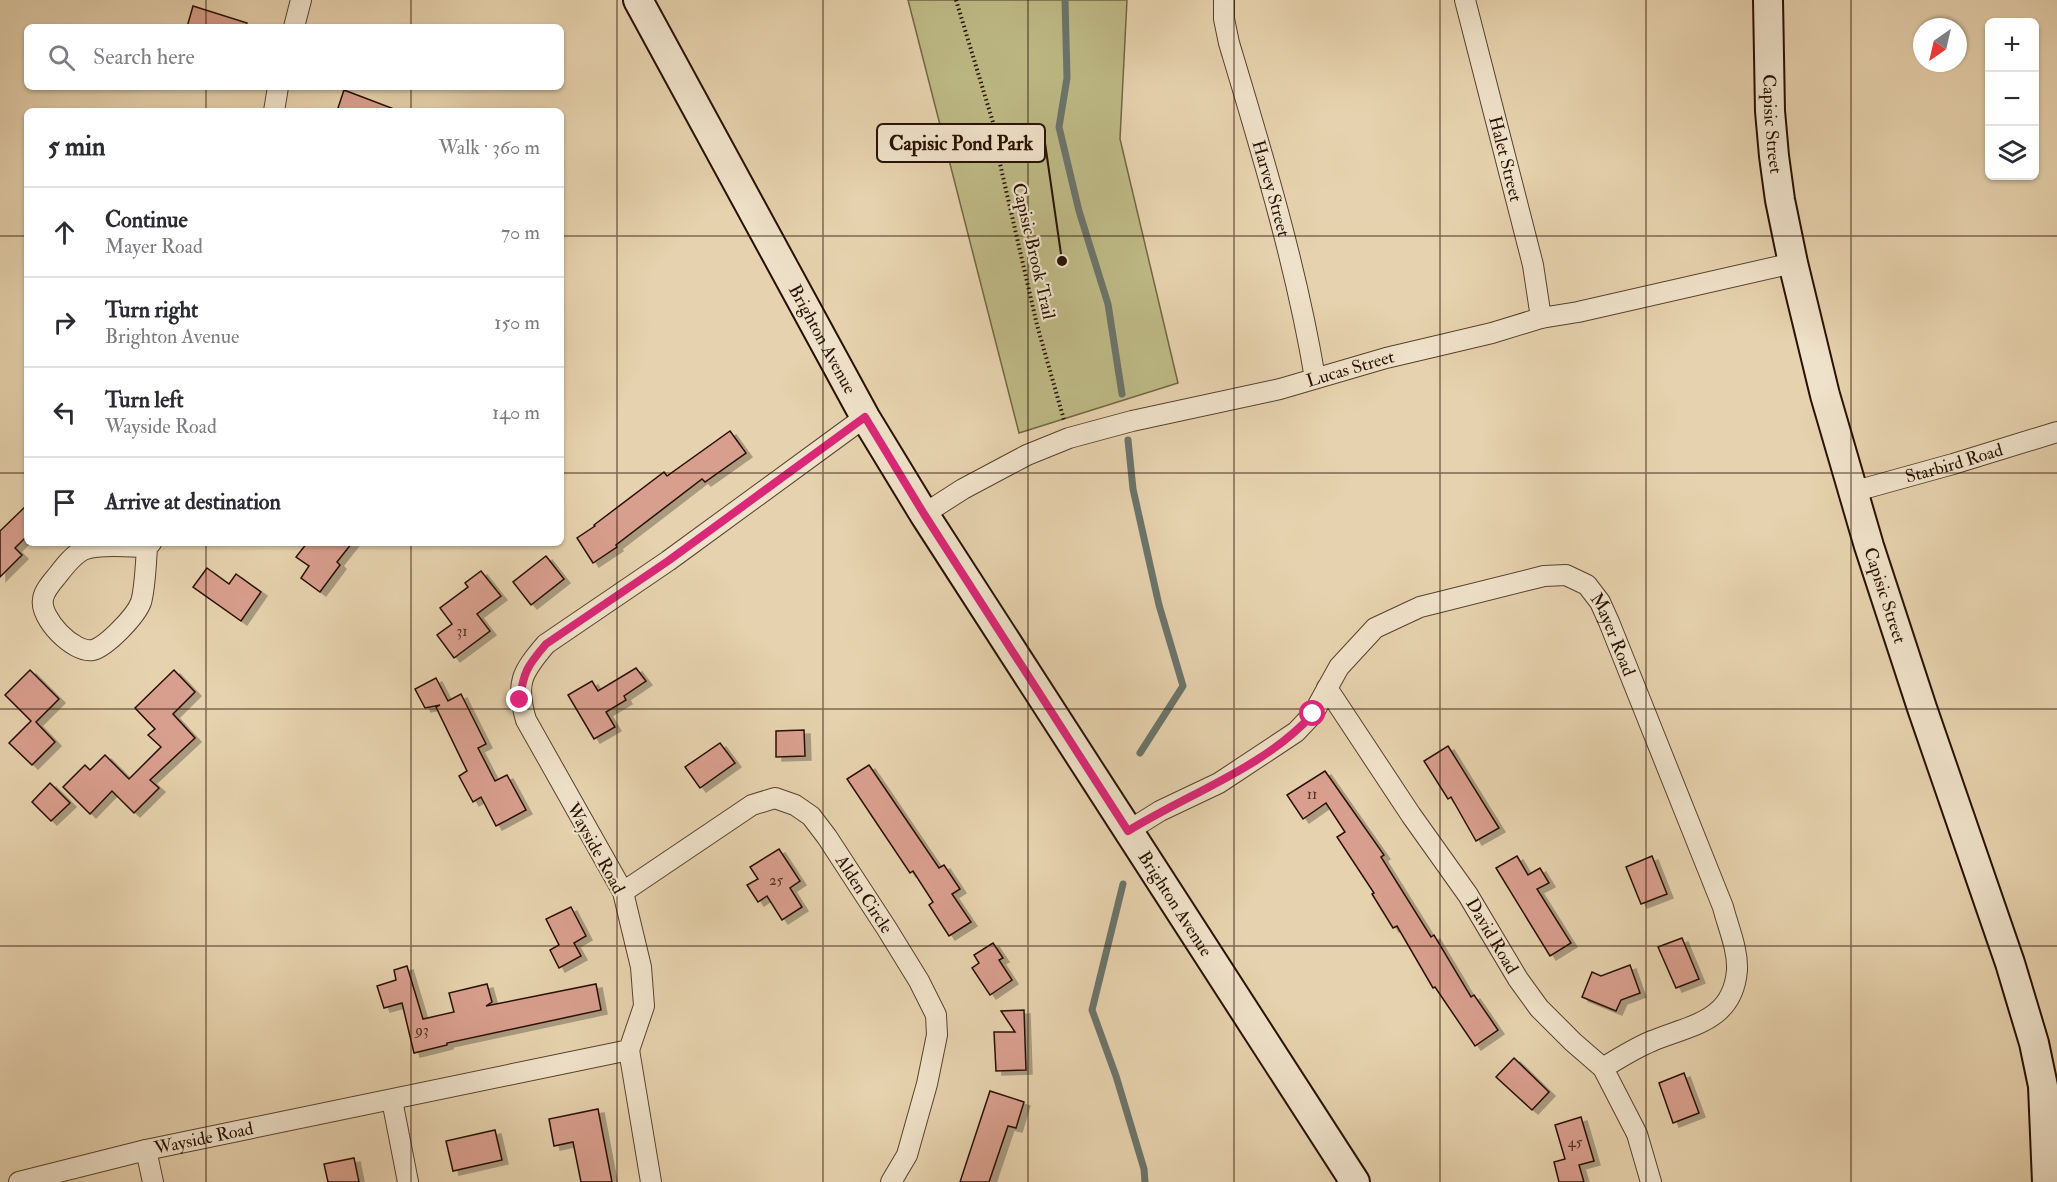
<!DOCTYPE html>
<meta charset="utf-8">
<style>
:root{--surface:#fff;--page:#f7f7f7;--text:#2b2b33;--muted:#7c7c81;--line:#e1e1e2}
body{margin:0;font-family:"IM FELL Double Pica",serif;background:var(--page);color:var(--text)}
.controls{position:absolute;right:18px;top:18px;display:grid;overflow:hidden;border-radius:9px;box-shadow:0 2px 4px #0004}
.controls button{width:54px;height:54px;display:grid;place-items:center;padding:0;border:0;border-bottom:2px solid var(--line);background:var(--surface);color:var(--text);font:30px sans-serif}
.compass{position:absolute;left:1913px;top:18px;width:54px;height:54px;border-radius:50%;background:var(--surface);box-shadow:0 2px 4px #0004;rotate:214deg}
.stop{position:absolute;width:18px;height:18px;margin:-14px;border:4px solid #db2777;border-radius:50%;background:#fff}
.stop.end{background:#db2777;border-color:#fff;box-shadow:0 2px 6px #0008}
.list{margin:0;padding:0;list-style:none}
h2{display:flex;justify-content:space-between;align-items:center;height:78px;margin:0;padding:0 24px;font-size:26px}
h2 small{font-size:20px;font-weight:400;color:var(--muted)}
.list li{display:grid;grid-template-columns:39px 1fr auto;gap:18px;align-items:center;box-sizing:border-box;height:90px;padding:0 24px;border-top:2px solid var(--line)}
.list b{display:block;font-size:22px;white-space:nowrap}
.list p{margin:0;font-size:20px;white-space:nowrap;color:var(--muted)}
.list em{font-size:20px;font-style:normal;color:var(--muted)}
.icon{flex:none;width:33px;height:33px;fill:none;stroke:currentColor;stroke-width:2;stroke-linecap:round;stroke-linejoin:round}
.map{position:relative;flex:none;width:2057px;height:1182px;overflow:hidden}
.search{position:absolute;background:var(--surface);box-shadow:0 2px 4px #0004;left:24px;top:24px;width:540px;height:66px;display:flex;align-items:center;gap:15px;box-sizing:border-box;padding:0 21px;border-radius:9px;color:var(--muted);font-size:22px}
.panel{position:absolute;background:var(--surface);box-shadow:0 2px 4px #0004;left:24px;top:108px;width:540px;height:438px;border-radius:9px}
.map>svg:first-child{display:block}
.green{fill:#bdb985;stroke:#736543;stroke-width:1.5}
.lines{fill:none;stroke-linecap:round;stroke-linejoin:round}
.stream{stroke:#6b746b;stroke-width:7}
.building{fill:#d99f8e;stroke:#291101;stroke-width:1.5;filter:url(#shadow)}
.street-casing{stroke:#58412c;stroke-width:22}
.secondary-casing{stroke:#291101;stroke-width:32}
.path{stroke:#291101;stroke-width:4;stroke-dasharray:1.5 3;stroke-linecap:butt}
.street{stroke:#efe2ca;stroke-width:20}
.secondary{stroke:#efe2ca;stroke-width:28}
.route{stroke:#db2777;stroke-width:8}
.grid{fill:none;stroke:#291101;stroke-width:1.5;stroke-opacity:0.55}
.labels{text-anchor:middle;stroke-width:4.5;stroke-linejoin:round;paint-order:stroke}
.number-label{font-size:15px;fill:#553424}
.street-label{font-size:18px;fill:#291101;stroke:#efe2ca}
.leader{fill:none;stroke:#291101;stroke-width:2}
.callout-dot{fill:#291101;stroke:#efe2ca;stroke-width:2}
.callout{fill:#efe2ca;stroke:#291101;stroke-width:2}
.callout-label{font-size:20px;text-anchor:middle;font-weight:bold;fill:#291101}
</style>
<div class="map">
<svg width="2057" height="1182" viewBox="0 0 2057 1182">
<defs>
<filter id="shadow"><feDropShadow dx="6" dy="4" stdDeviation="0" flood-color="#0004"/></filter>
</defs>
<rect width="100%" height="100%" fill="#e6d2ae"/>
<filter id="stains"><feTurbulence type="fractalNoise" baseFrequency=".00333" numOctaves="4"/><feColorMatrix values="0 0 0 0 .2 0 0 0 0 .09 0 0 0 0 .02 0 0 0 .5 -.17"/></filter>
<radialGradient id="worn" r=".72"><stop offset=".6" stop-color="#630" stop-opacity="0"/><stop offset="1" stop-color="#630" stop-opacity=".3"/></radialGradient>
<path class="green" d="M 908,0 L 1127,0 L 1120,139 L 1178,383 L 1019,433 Z"/>
<g class="lines">
<g class="stream">
<path d="M 1065,0 L 1067,78 L 1059,127 L 1079,211 L 1108,304 L 1122,394"/>
<path d="M 1128,440 L 1133,489 L 1159,605 L 1183,686 L 1140,753"/>
<path d="M 1123,884 L 1092,1010 L 1116,1076 L 1144,1169 L 1145,1182"/>
</g>
</g>
<g class="building">
<path d="M 193,6 L 247,23 L 246,27 L 187,27 Z"/>
<path d="M 344,90 L 394,109 L 394,111 L 337,111 Z"/>
<path d="M 730,431 L 746,453 L 705,482 L 702,479 L 616,545 L 617,547 L 593,563 L 577,538 L 595,526 L 594,525 L 664,472 L 667,476 Z"/>
<path d="M 27,505 L 27,536 L 15,548 L 22,555 L 0,577 L 0,531 Z"/>
<path d="M 307,543 L 352,543 L 337,562 L 340,565 L 320,592 L 301,578 L 309,566 L 296,557 Z"/>
<path d="M 546,556 L 564,579 L 531,605 L 513,582 Z"/>
<path d="M 207,568 L 229,584 L 236,574 L 261,592 L 241,621 L 193,587 Z"/>
<path d="M 481,571 L 501,596 L 477,614 L 490,631 L 454,658 L 437,635 L 452,624 L 440,608 L 468,587 L 465,583 Z"/>
<path d="M 636,668 L 646,681 L 624,696 L 626,700 L 606,712 L 615,727 L 594,739 L 568,695 L 592,681 L 598,691 Z"/>
<path d="M 30,670 L 59,699 L 36,722 L 55,742 L 32,765 L 9,743 L 31,721 L 5,695 Z"/>
<path d="M 174,670 L 195,692 L 173,714 L 195,738 L 150,780 L 159,788 L 134,813 L 112,791 L 90,814 L 63,787 L 85,765 L 90,770 L 105,755 L 129,779 L 161,747 L 148,735 L 155,729 L 135,708 Z"/>
<path d="M 436,678 L 448,701 L 461,694 L 486,744 L 478,748 L 495,781 L 507,775 L 526,810 L 496,826 L 481,797 L 473,802 L 459,776 L 467,771 L 436,707 L 440,705 L 425,708 L 415,689 Z"/>
<path d="M 804,730 L 805,756 L 776,757 L 776,731 Z"/>
<path d="M 720,743 L 735,763 L 700,788 L 685,767 Z"/>
<path d="M 1448,746 L 1499,828 L 1476,841 L 1451,797 L 1448,799 L 1424,761 Z"/>
<path d="M 869,765 L 939,868 L 944,865 L 960,889 L 952,894 L 971,922 L 949,936 L 929,905 L 933,902 L 913,871 L 910,873 L 847,779 Z"/>
<path d="M 1325,771 L 1384,855 L 1381,857 L 1431,937 L 1434,935 L 1471,997 L 1474,995 L 1498,1030 L 1475,1046 L 1435,987 L 1433,988 L 1397,926 L 1393,928 L 1372,894 L 1374,893 L 1337,837 L 1345,832 L 1326,803 L 1303,819 L 1287,795 Z"/>
<path d="M 50,783 L 70,803 L 51,821 L 32,802 Z"/>
<path d="M 779,849 L 800,881 L 790,888 L 802,907 L 782,920 L 767,896 L 758,902 L 747,885 L 758,879 L 750,867 Z"/>
<path d="M 1517,856 L 1528,875 L 1540,868 L 1549,883 L 1537,889 L 1571,943 L 1550,956 L 1496,868 Z"/>
<path d="M 1652,856 L 1667,894 L 1641,904 L 1626,867 Z"/>
<path d="M 571,907 L 586,936 L 574,943 L 581,956 L 559,968 L 550,950 L 559,945 L 546,919 Z"/>
<path d="M 1682,938 L 1699,979 L 1676,988 L 1658,947 Z"/>
<path d="M 993,943 L 1003,958 L 999,960 L 1012,980 L 990,995 L 972,968 L 979,963 L 974,955 Z"/>
<path d="M 1630,965 L 1640,993 L 1621,1000 L 1616,1011 L 1582,997 L 1592,972 L 1601,976 Z"/>
<path d="M 407,966 L 423,1019 L 454,1012 L 449,993 L 487,984 L 492,1002 L 486,1006 L 596,984 L 601,1010 L 447,1043 L 447,1045 L 414,1053 L 402,1003 L 384,1008 L 377,986 L 396,980 L 394,970 Z"/>
<path d="M 1024,1010 L 1026,1070 L 996,1071 L 994,1032 L 1015,1032 L 1001,1011 Z"/>
<path d="M 1514,1058 L 1549,1092 L 1532,1110 L 1496,1077 Z"/>
<path d="M 1684,1073 L 1699,1113 L 1673,1123 L 1659,1083 Z"/>
<path d="M 990,1091 L 1024,1102 L 1016,1128 L 1008,1126 L 989,1182 L 960,1182 Z"/>
<path d="M 598,1109 L 612,1182 L 581,1182 L 573,1142 L 554,1146 L 549,1119 Z"/>
<path d="M 1581,1117 L 1594,1161 L 1579,1165 L 1584,1182 L 1559,1182 L 1554,1162 L 1565,1159 L 1555,1125 Z"/>
<path d="M 495,1130 L 502,1160 L 453,1171 L 446,1141 Z"/>
<path d="M 354,1158 L 359,1182 L 328,1182 L 324,1164 Z"/>
</g>
<g class="lines">
<defs>
<g id="street">
<path id="s1" d="M 1224,0 L 1224,19 L 1229,43 C 1262,153 1296,264 1315,378"/>
<path id="s2" d="M 1465,0 L 1533,265 L 1541,318"/>
<path d="M 294,27 L 301,0"/>
<path d="M 274,111 L 278,87"/>
<path id="s3" d="M 1852,492 L 1953,464 L 2057,432"/>
<path id="s4" d="M 924,514 L 963,489 L 1027,455 L 1069,438 L 1132,421 L 1280,389 L 1386,358 L 1492,333 L 1541,318 L 1578,312 L 1793,263"/>
<path d="M 147,547 C 130,547 99,543 83,550 C 73,555 64,567 57,576 C 52,582 44,591 43,599 C 39,618 74,654 93,650 C 107,646 136,616 141,602 C 145,589 146,562 147,547 L 151,543"/>
<path id="s5" d="M 1327,688 L 1411,815 L 1468,895 L 1518,979 L 1539,1008 L 1573,1042 L 1603,1068 L 1637,1134 L 1651,1182"/>
<path id="s6" d="M 1128,831 L 1160,811 L 1219,783 L 1296,732 L 1313,714 L 1339,667 L 1375,628 L 1420,607 L 1544,576 L 1566,575 L 1587,585 L 1600,602 L 1609,622 L 1723,907 C 1728,927 1738,949 1737,970 C 1733,1022 1690,1025 1652,1041 C 1635,1048 1619,1058 1603,1068"/>
<path id="s7" d="M 623,892 L 752,805 L 775,798 L 795,805 L 811,816 L 827,837 L 887,929 L 919,981 L 936,1015 L 937,1035 L 927,1084 L 907,1155 L 891,1182"/>
<path d="M 629,1050 L 651,1182"/>
<path d="M 392,1100 L 408,1182"/>
<path d="M 146,1150 L 153,1182"/>
<path id="s8" d="M 19,1182 L 146,1150 L 629,1050 L 644,1006 L 641,967 L 623,892 L 526,720 C 515,683 522,672 546,644 L 668,561 L 865,417"/>
</g>
<g id="secondary">
<path id="s9" d="M 638,0 L 865,417 L 924,514 L 1355,1182"/>
<path id="s10" d="M 1768,0 L 1770,111 L 1774,156 L 1780,200 L 1793,263 L 1825,395 L 1869,546 L 1922,708 L 2010,963 L 2034,1043 L 2043,1086 L 2047,1182"/>
</g>
</defs>
<use href="#street" class="street-casing"/>
<use href="#secondary" class="secondary-casing"/>
<path class="path" d="M 956,0 L 995,129 L 998,155 L 1037,325 L 1064,420"/>
<use href="#street" class="street"/>
<use href="#secondary" class="secondary"/>
</g>
<g class="lines">
<path class="route" d="M 520,700 C 523,672 528,665 546,644 L 668,561 L 865,417 L 924,514 L 1128,831 C 1189,793 1264,768 1313,714"/>
</g>
<path class="grid" d="M 206,0 L 206,27M 411,0 L 411,27M 617,0 L 617,1182M 823,0 L 823,1182M 1028,0 L 1028,1182M 1234,0 L 1234,1182M 1440,0 L 1440,1182M 1646,0 L 1646,1182M 1851,0 L 1851,1182M 206,87 L 206,111M 411,87 L 411,111M 0,236 L 27,236M 561,236 L 2057,236M 0,473 L 27,473M 561,473 L 2057,473M 206,543 L 206,1182M 411,543 L 411,1182M 0,709 L 2057,709M 0,946 L 2057,946"/>
<g class="labels">
<g class="number-label">
<text x="462" y="636">31</text>
<text x="1312" y="799">11</text>
<text x="776" y="885">25</text>
<text x="422" y="1035">93</text>
<text x="1575" y="1147">45</text>
</g>
<g class="street-label">
<text dy="6" stroke="none"><textPath href="#s10" startOffset="124">Capisic Street</textPath></text>
<text dy="6" stroke="none"><textPath href="#s2" startOffset="164">Halet Street</textPath></text>
<text dy="6" stroke="none"><textPath href="#s1" startOffset="195">Harvey Street</textPath></text>
<text transform="translate(1034 251) rotate(77)" y="6">Capisic Brook Trail</text>
<text dy="6" stroke="none"><textPath href="#s9" startOffset="386">Brighton Avenue</textPath></text>
<text dy="6" stroke="none"><textPath href="#s4" startOffset="454">Lucas Street</textPath></text>
<text dy="6" stroke="none"><textPath href="#s3" startOffset="106">Starbird Road</textPath></text>
<text dy="6" stroke="none"><textPath href="#s10" startOffset="610">Capisic Street</textPath></text>
<text dy="6" stroke="none"><textPath href="#s6" startOffset="606">Mayer Road</textPath></text>
<text transform="translate(596 848) rotate(61)" y="6">Wayside Road</text>
<text dy="6" stroke="none"><textPath href="#s7" startOffset="315">Alden Circle</textPath></text>
<text dy="6" stroke="none"><textPath href="#s9" startOffset="1052">Brighton Avenue</textPath></text>
<text dy="6" stroke="none"><textPath href="#s5" startOffset="298">David Road</textPath></text>
<text dy="6" stroke="none"><textPath href="#s8" startOffset="190">Wayside Road</textPath></text>
</g>
</g>
<path class="leader" d="M1062 261L1045 143"/>
<circle class="callout-dot" cx="1062" cy="261" r="6"/>
<rect class="callout" x="877" y="124" width="168" height="38" rx="6"/>
<g class="callout-label">
<text x="961" y="150">Capisic Pond Park</text>
</g>
<rect width="100%" height="100%" filter="url(#stains)"/>
<rect width="100%" height="100%" fill="url(#worn)"/>
</svg>
<div class="controls">
<button>+</button>
<button>−</button>
<button><svg class="icon" aria-label="layers" viewBox="0 0 24 24"><path d="M12 4l9 5-9 5-9-5zM3 14l9 5 9-5"/></svg></button>
</div>
<svg class="compass" viewBox="-18 -18 36 36"><path d="M0-13l5 13h-10z" fill="#e53935"/><path d="M0 13l5-13h-10z" fill="#7c7c81"/></svg>
<div class="stop" style="left:1313px;top:714px"></div>
<div class="stop end" style="left:520px;top:700px"></div>
<div class="search"><svg class="icon" aria-label="search" viewBox="0 0 24 24"><circle cx="10" cy="10" r="6"/><path d="M15 15l6 6"/></svg>Search here</div>
<section class="panel">
<h2>5 min<small>Walk · 360 m</small></h2>
<ul class="list">
<li><svg class="icon" aria-label="ahead" viewBox="0 0 24 24"><path d="M12 20V5M6 11l6-6 6 6"/></svg><div><b>Continue</b><p>Mayer Road</p></div><em>70 m</em></li>
<li><svg class="icon" aria-label="right" viewBox="0 0 24 24"><path d="M7 20v-9h11M14 6l5 5-5 5"/></svg><div><b>Turn right</b><p>Brighton Avenue</p></div><em>150 m</em></li>
<li><svg class="icon" aria-label="left" viewBox="0 0 24 24"><path d="M17 20v-9H6M10 6l-5 5 5 5"/></svg><div><b>Turn left</b><p>Wayside Road</p></div><em>140 m</em></li>
<li><svg class="icon" aria-label="arrive" viewBox="0 0 24 24"><path d="M6 21V4h12l-3 4 3 4H6"/></svg><div><b>Arrive at destination</b></div></li>
</ul>
</section>
</div>
